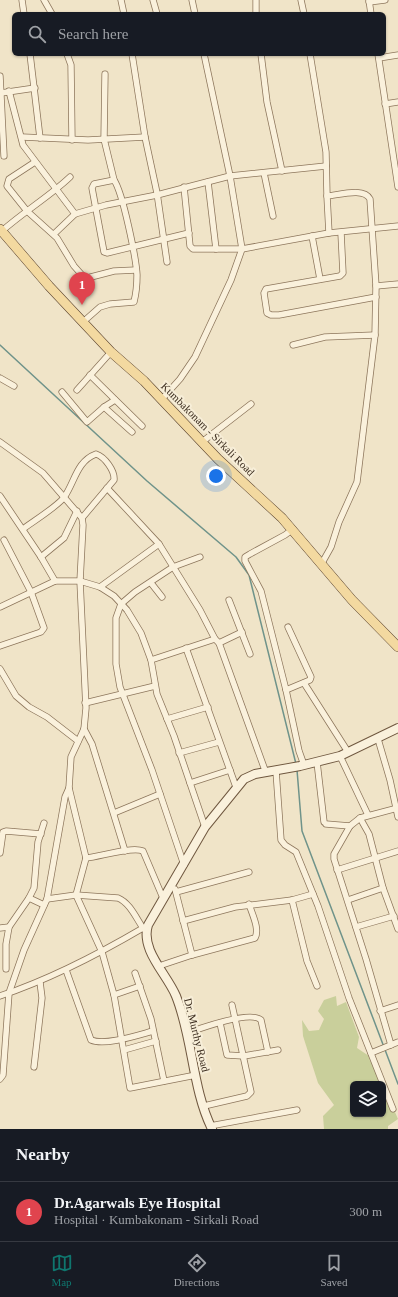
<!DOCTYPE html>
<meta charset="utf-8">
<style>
:root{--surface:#171b24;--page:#20242c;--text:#f1f3f6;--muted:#9ea1a6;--line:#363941;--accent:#0f766e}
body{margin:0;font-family:"Times New Roman",serif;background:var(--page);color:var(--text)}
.controls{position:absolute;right:12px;bottom:12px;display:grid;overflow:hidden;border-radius:6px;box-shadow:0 1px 3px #0004}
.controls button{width:36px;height:36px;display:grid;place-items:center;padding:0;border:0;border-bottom:1px solid var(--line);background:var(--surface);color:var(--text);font:20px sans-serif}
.you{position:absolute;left:216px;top:476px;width:14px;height:14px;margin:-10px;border:3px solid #fff;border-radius:50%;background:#1a73e8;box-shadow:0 0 0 6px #1a73e833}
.badge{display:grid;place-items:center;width:26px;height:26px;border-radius:50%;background:var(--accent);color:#fff;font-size:13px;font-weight:700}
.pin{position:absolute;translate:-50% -33px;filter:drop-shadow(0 1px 2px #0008)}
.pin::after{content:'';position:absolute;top:21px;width:14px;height:12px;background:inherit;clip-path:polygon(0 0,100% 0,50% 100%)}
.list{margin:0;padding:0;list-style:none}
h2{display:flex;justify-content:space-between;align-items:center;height:52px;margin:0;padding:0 16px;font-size:17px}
h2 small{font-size:13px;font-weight:400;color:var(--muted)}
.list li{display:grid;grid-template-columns:26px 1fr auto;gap:12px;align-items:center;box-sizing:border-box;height:60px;padding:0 16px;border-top:1px solid var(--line)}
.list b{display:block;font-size:15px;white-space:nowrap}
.list p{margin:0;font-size:13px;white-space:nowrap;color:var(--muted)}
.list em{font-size:13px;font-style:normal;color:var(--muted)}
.icon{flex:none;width:22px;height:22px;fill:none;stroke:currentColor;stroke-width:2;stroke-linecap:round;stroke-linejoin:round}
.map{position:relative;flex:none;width:398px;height:1129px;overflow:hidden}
.search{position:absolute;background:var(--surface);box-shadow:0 1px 3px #0004;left:12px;right:12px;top:12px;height:44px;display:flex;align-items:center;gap:10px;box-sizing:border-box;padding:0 14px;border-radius:6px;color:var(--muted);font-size:15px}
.sheet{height:112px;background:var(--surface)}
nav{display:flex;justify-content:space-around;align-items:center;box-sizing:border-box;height:56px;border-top:1px solid var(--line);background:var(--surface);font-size:11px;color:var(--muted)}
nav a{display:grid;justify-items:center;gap:2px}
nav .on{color:var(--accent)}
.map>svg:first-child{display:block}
.green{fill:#c9cf9b}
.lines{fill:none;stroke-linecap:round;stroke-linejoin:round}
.stream{stroke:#6f938a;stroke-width:1.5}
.minor-casing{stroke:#8d765c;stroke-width:7}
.secondary-casing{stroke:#6f573f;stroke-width:10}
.primary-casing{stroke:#5b4430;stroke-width:10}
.minor{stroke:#faf1dc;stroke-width:5.5}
.secondary{stroke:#faf1dc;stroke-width:8}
.primary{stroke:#f3d9a0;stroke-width:9}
.labels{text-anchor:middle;stroke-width:4;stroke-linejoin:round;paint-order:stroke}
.street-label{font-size:11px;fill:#3d2e20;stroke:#f7eed8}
</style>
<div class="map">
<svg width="398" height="1129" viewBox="0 0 398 1129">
<rect width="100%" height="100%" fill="#f0e4c8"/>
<path class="green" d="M 336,996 L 337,1006 L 346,1002 L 359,1037 L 357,1048 L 369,1056 L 370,1061 L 373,1062 L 383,1084 L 353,1084 L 353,1114 L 383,1114 L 383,1085 L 398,1119 L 388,1126 L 388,1129 L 324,1129 L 323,1116 L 334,1105 L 318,1083 L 303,1036 L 302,1020 L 309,1031 L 319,1030 L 324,1019 L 318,1011 L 324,1000 Z"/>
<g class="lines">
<g class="stream">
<path d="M 0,345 L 147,481 L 236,557 L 249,575 L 296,764"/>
<path d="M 297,770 L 302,831 L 398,1084"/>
</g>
<defs>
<g id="minor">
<path d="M 22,0 L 24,14"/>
<path d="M 44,0 L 52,14"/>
<path d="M 121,0 L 124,14"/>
<path d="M 153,0 L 157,14"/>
<path d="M 192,0 L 195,14"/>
<path d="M 301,0 L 304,14"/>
<path d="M 369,0 L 371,14"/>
<path d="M 369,2 L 385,0"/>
<path d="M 256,14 L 256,0"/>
<path d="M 30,54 L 40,138"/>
<path d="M 67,54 L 71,65 L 72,140"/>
<path d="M 132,54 L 145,137 L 157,193 L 167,262"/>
<path d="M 261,54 L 267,102 L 282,171"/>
<path d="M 310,54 L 326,152 L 327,196 C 339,195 364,187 370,199 L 376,286 L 375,335 L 357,482 L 339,522 L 331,547 L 322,563"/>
<path d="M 378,54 L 398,187"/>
<path d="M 379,58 L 398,55"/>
<path d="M 105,74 L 104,139 L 114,180"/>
<path d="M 0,76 L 4,156"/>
<path d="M 9,91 L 23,145 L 75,214"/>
<path d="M 1,93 L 35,88"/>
<path d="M 385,104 L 398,102"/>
<path d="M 22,137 L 88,140 L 145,137"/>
<path d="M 35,162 L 9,179 L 7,186 L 27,211 L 57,238 L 74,266 L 82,275 L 87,278 L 114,271 L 136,270"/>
<path d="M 264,173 L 273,216"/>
<path d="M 208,182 L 216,249"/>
<path d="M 184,187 L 190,246 L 193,249 L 242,249 L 329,233 L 398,226"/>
<path d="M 327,196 L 329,233"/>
<path d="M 2,231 C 23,212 49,197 70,177"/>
<path d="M 341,233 L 343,273 L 340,276 L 266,289 L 264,293 L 267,313 L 271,315 L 279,315 L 376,297"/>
<path d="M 54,234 L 75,214 L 106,205 L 157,195 L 230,176 L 326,166"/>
<path d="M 312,236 L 320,279"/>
<path d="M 376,286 L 398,284"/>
<path d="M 83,322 L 100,307 L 110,304 L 134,302 C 136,294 137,283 137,275 C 136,258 123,193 114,180 L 94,184 L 92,188 L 104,252 L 107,253 L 189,233"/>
<path d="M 293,345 L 325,337 L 375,335"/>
<path d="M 90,375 L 142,426"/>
<path d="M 0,378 L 14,386"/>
<path d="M 77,390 L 111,352"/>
<path d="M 62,392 L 87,422 L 104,407"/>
<path d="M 162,399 L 180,379 L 195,357 L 231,280 L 242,249 L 230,176 L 204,54"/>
<path d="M 115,400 L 104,407 L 132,432"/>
<path d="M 0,442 L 43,473 L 82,518 L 83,525 L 80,581 L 86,708 L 84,729 L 71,757 L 69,788 L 65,797 L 47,899 L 24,950 L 9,993 L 3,1075 L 0,1079"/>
<path d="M 202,442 L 251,404"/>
<path d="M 107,488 L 159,544 L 200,610 L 215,639 L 219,643 L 266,773"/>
<path d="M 0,496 L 41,557 L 55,581"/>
<path d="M 23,529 C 32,522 60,505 65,496 C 75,481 77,461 96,454 C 105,457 115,471 114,480 L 82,518"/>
<path d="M 293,529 L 285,535 L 250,554 L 245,557 L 245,561 L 261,591 L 286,690 L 299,751 L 304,765"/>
<path d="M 41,557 L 64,538 L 77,511"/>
<path d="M 151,583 L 162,597"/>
<path d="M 100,587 L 159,544"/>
<path d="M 229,600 L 250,654"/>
<path d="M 0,607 L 55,581 L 80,581 L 100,587 L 114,596 L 127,610 L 141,633 L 151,660 L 157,694 L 174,736 L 205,827"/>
<path d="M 219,643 L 242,632"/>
<path d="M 0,646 L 41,632 L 44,628 L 31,592 L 4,540"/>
<path d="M 186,648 L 236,787"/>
<path d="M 151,660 L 215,639"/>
<path d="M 0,669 L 16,696 L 29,707 L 47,717 L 78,741"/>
<path d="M 304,683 L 348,752"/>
<path d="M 286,690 L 310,680 L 311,677 L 288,627"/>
<path d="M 85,703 L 155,686"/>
<path d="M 167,719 L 208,707"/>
<path d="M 84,729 L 92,744 L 125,851"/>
<path d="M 378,739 L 390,780 L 398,817"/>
<path d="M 179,753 L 219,742"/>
<path d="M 340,756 L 368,815"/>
<path d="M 317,762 L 324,822"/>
<path d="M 276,771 L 281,840 L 285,845 L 296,852 L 318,906 L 349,998 L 393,1109"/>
<path d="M 190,783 L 230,770"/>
<path d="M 69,788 L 86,858 L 76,895 L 102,952 L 114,995 L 130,1088 L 196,1075"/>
<path d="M 114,813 L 160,794"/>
<path d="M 360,818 L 369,834 L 383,888 L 398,929"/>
<path d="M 326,824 L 350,826"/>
<path d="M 0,853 L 3,832 L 6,831 L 41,834"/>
<path d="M 86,858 C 99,857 132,846 143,851 L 163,898"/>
<path d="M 184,865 L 152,770 L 120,687 L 116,664 L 116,618 L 121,604 L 135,592 L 173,567 L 200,557"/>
<path d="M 337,870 L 398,851"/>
<path d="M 175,889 L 192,955"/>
<path d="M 176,892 L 249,872"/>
<path d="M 29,898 L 34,888 L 38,842 L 44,823"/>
<path d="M 47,899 L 76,895 L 118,898 C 130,903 136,918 143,928"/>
<path d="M 292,900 L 307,961 L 317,986"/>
<path d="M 348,900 L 383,888"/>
<path d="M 183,921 L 235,907 L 292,900 L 313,894"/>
<path d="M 356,927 L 394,916"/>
<path d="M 0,928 L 9,927 L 29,898 L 44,905"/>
<path d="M 159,966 L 192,955 L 255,938 C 260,929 252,914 249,904"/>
<path d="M 6,969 L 6,944 L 9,927"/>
<path d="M 66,970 L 91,1040 C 105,1046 138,1035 153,1031"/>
<path d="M 135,973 L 151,1019 L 164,1081"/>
<path d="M 114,995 L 140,986"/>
<path d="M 0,996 C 51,979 97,955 143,928 L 146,931"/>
<path d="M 380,1011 L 398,1005"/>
<path d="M 220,1023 L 227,1055 L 244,1056 L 278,1050"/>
<path d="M 187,1033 C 201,1028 251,1010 261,1020 L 268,1052"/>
<path d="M 391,1045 L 366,959 L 334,859 L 334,854 L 350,826 L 360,818 L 398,808"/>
<path d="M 124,1050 L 156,1041"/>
<path d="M 371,1053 L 398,1042"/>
<path d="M 34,1067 L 42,998 L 40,982"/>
<path d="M 204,1106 L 247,1096 L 251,1092 L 232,1005"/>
<path d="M 210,1126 L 297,1110"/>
</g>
<path id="secondary" d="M 212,1129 C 192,1089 193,1038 176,996 C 167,974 140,950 148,925 L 205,827 L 244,779 L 255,774 L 300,766 L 340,756 L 398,728"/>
<path id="primary" d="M 0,229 L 49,286 L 111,352 L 144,381 L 218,459 L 282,518 L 352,600 L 398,647"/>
</defs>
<use href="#minor" class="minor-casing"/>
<use href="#secondary" class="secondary-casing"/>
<use href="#primary" class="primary-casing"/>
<use href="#minor" class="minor"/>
<use href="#secondary" class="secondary"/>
<use href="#primary" class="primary"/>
</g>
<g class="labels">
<g class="street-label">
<text transform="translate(208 429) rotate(45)" y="4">Kumbakonam - Sirkali Road</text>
<text transform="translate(197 1035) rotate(76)" y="4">Dr. Murthy Road</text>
</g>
</g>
</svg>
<div class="controls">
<button><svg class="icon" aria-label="layers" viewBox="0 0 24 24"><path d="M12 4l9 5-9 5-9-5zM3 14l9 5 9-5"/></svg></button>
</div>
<div class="you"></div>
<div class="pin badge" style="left:82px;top:305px;background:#e0444e">1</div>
<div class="search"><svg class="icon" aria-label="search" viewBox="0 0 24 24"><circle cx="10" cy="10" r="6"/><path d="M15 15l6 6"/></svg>Search here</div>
</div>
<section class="sheet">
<h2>Nearby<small></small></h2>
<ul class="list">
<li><span class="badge" style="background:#e0444e">1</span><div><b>Dr.Agarwals Eye Hospital</b><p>Hospital · Kumbakonam - Sirkali Road</p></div><em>300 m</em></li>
</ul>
</section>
<nav>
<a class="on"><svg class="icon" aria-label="map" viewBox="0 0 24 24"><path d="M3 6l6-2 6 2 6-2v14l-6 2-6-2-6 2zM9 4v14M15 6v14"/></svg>Map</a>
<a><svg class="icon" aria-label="directions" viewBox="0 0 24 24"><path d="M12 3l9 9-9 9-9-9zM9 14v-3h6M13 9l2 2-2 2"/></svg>Directions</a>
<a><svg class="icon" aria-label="saved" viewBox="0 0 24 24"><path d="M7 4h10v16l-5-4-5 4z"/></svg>Saved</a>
</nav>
